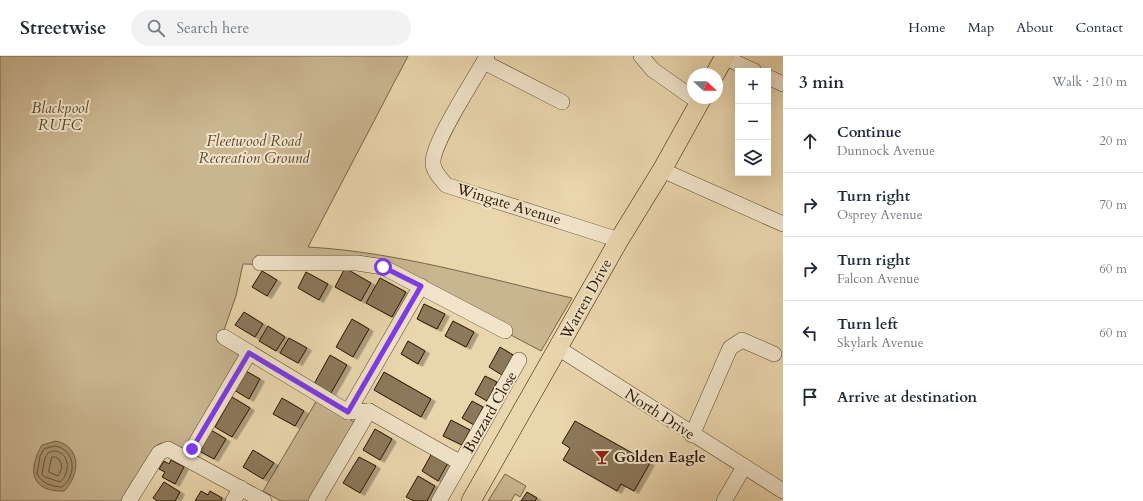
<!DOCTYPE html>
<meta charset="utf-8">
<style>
:root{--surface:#fff;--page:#f2f2f3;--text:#1f2937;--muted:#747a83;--line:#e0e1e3}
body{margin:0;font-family:Cardo,serif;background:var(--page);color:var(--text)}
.controls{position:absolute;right:12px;top:12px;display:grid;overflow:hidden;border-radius:0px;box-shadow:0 4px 16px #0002}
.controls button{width:36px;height:36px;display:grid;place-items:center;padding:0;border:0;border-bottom:1px solid var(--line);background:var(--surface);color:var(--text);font:20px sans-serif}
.compass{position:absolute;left:687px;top:12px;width:36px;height:36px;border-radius:50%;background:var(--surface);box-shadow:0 4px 16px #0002;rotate:111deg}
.stop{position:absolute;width:12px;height:12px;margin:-9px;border:3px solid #7c3aed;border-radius:50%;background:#fff}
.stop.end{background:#7c3aed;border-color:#fff;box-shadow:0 1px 4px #0008}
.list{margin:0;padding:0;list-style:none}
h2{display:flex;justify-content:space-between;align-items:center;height:52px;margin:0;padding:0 16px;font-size:17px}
h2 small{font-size:13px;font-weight:400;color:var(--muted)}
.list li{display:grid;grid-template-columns:26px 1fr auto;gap:12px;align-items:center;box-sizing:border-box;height:64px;padding:0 16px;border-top:1px solid var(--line)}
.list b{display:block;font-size:15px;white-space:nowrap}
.list p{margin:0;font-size:13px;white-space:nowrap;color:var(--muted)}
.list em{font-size:13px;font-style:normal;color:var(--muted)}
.icon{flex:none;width:22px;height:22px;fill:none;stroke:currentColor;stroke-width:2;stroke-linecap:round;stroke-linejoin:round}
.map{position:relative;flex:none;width:783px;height:445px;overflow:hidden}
header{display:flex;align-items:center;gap:24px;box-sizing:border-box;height:56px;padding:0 20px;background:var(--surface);border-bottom:1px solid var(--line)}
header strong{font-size:19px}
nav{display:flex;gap:22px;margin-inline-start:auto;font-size:14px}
.search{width:280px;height:36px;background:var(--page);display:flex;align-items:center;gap:10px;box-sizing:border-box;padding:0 14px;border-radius:22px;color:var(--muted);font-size:15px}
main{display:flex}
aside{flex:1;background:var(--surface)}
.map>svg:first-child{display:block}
.green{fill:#c9b590;stroke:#786448}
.water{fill:#a89472;stroke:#746044}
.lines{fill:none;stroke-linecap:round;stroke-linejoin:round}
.shore{stroke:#685439;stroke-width:1}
.building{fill:#8c785a;stroke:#271300;filter:url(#shadow)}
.minor-casing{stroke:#58442b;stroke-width:16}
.major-casing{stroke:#271300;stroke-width:20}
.minor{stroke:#f1e4ca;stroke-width:15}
.major{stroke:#ead6ad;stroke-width:19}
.route{stroke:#7c3aed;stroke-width:5}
.labels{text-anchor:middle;stroke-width:4;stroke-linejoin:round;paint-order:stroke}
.park-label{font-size:15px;font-style:italic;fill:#58442b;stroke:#f1e4ca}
.street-label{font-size:15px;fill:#271300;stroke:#f1e4ca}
.poi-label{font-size:15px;font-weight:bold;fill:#271300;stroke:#f1e4ca;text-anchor:start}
</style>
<header>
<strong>Streetwise</strong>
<div class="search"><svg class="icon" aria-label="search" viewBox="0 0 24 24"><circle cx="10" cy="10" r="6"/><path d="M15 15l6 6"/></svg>Search here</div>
<nav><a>Home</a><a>Map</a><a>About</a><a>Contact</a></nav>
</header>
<main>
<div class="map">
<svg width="783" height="445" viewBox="0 0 783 445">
<defs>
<filter id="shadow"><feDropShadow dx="4.5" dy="2.5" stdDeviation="0" flood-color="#0004"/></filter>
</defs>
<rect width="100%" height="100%" fill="#ead6ad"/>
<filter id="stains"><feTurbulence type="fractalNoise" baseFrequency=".005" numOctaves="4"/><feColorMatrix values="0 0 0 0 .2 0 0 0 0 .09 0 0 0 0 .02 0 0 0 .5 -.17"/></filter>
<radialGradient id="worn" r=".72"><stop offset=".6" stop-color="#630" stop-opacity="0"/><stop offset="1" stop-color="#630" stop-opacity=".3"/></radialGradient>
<g class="green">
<path d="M 0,0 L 408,0 L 308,191 C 398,196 484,222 572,242 L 541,295 L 383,211 L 243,208 L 236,240 L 224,274 L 249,297 L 187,402 L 163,394 L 161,387 L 156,390 L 121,445 L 0,445 Z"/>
<path d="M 317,344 L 356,367 L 310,445 L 281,445 L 263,435 Z"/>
<path d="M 505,418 L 526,430 L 520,441 L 515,438 L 511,445 L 488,445 Z"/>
</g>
<path class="water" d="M 56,385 C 82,391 80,419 64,435 C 31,436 27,414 42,389 Z"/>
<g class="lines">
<g class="shore">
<path d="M 55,390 C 76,393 77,420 62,431 C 53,431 41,427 37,418 L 40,400 L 44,393 Z"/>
<path d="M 55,395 C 71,397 70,418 60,426 L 45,421 L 42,418 L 45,402 L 48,397 Z"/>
<path d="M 52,401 L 56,401 C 63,406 63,413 58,420 L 49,416 Z"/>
</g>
</g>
<g class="building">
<path d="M 345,212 L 371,227 L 361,245 L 335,231 Z"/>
<path d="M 262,215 L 277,224 L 267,240 L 252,231 Z"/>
<path d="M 306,216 L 328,228 L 319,244 L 298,232 Z"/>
<path d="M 380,222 L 406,236 L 392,261 L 366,247 Z"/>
<path d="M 424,248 L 445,258 L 437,273 L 417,263 Z"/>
<path d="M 244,256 L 263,268 L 255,281 L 235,269 Z"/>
<path d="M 352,263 L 369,273 L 353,301 L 336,291 Z"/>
<path d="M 453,265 L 474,276 L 466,291 L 445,280 Z"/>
<path d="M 268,270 L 285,281 L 276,295 L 259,285 Z"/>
<path d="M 289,282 L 307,292 L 298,307 L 280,297 Z"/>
<path d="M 408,285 L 425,295 L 418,308 L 401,298 Z"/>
<path d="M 500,291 L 513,299 L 502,319 L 489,311 Z"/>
<path d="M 330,299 L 347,309 L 331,337 L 314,328 Z"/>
<path d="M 246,315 L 260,323 L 249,343 L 234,334 Z"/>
<path d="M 384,316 L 431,343 L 421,361 L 374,334 Z"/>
<path d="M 485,320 L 497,326 L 487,345 L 475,338 Z"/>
<path d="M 232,341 L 250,352 L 232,381 L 215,371 Z"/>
<path d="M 282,342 L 304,355 L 295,370 L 273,358 Z"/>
<path d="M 472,345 L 483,351 L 474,369 L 462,362 Z"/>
<path d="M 451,364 L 470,374 L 462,389 L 443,380 Z"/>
<path d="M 575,365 L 650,407 L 634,435 L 621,428 L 617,435 L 563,404 L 570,392 L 562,387 Z"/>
<path d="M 375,373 L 392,383 L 380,404 L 363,394 Z"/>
<path d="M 211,374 L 226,383 L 214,403 L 199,395 Z"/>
<path d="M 253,394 L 274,407 L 263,423 L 243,411 Z"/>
<path d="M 432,397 L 448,407 L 438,425 L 422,415 Z"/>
<path d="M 359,401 L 376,410 L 360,437 L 343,427 Z"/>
<path d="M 171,404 L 184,411 L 175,428 L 162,421 L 165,416 L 159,413 L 164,405 L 169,408 Z"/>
<path d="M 418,420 L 435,430 L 427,445 L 414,445 L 406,441 Z"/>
<path d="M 164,426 L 180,436 L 175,445 L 157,445 L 153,442 Z"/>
<path d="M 201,435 L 208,439 L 210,435 L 222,442 L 221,445 L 195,445 Z"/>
<path d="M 527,436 L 537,442 L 535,445 L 521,445 Z"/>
</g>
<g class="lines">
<defs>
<g id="minor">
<path d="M 487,0 C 476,21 431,88 433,108 C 434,116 441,123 446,129 L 619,184"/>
<path d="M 641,0 L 653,14 L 693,42"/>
<path d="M 724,1 L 754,15"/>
<path d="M 484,6 L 562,46"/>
<path d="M 768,21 L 783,28"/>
<path d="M 662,114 L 783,168"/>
<path d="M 260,207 L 357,207 L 383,211 L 505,275"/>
<path d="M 224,281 L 348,356 L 369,355"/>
<path d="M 558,292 L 783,435"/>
<path d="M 369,355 L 461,407"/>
<path d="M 348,356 L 421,230"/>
<path d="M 692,379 L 730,292 L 742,284 L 774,298"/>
<path d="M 187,402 L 249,297"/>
<path d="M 129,445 L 159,397 L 168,393 L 264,445"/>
<path d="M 233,445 L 241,432"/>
<path d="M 316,445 L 369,355"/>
<path d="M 439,445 L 519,304"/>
<path d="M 724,445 L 744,411"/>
</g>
<g id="major">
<path d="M 715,18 L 725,0"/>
<path d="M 471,445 L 619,184 L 662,114 L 702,42"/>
</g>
</defs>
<use href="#minor" class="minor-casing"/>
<use href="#major" class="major-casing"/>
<use href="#minor" class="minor"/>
<use href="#major" class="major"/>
</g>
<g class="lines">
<path class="route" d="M 192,393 L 249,297 L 348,356 L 421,230 L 383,211"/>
</g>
<defs>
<symbol id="bar-bare" viewBox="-9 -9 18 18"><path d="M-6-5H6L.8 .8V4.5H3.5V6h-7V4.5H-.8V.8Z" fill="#8f2418" stroke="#f1e4ca" stroke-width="2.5" paint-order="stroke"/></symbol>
</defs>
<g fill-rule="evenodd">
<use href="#bar-bare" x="591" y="390" width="22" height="22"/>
</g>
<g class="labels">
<g class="park-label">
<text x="60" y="57">Blackpool<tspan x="60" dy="17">RUFC</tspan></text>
<text x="254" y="90">Fleetwood Road<tspan x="254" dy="17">Recreation Ground</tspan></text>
</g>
<g class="street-label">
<text transform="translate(509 148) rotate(17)" y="5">Wingate Avenue</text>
<text transform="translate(586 243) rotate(-61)" y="5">Warren Drive</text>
<text transform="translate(490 356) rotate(-60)" y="5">Buzzard Close</text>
<text transform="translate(660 358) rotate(33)" y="5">North Drive</text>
</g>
<g class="poi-label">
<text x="614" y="406">Golden Eagle</text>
</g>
</g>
<rect width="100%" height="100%" filter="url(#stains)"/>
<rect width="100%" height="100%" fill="url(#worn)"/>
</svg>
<div class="controls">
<button>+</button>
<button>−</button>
<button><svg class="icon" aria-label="layers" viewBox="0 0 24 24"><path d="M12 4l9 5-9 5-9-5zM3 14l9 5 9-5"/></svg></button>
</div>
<svg class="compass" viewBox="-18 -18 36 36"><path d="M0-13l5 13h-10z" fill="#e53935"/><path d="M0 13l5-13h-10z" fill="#747a83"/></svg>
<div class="stop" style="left:383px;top:211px"></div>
<div class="stop end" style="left:192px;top:393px"></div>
</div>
<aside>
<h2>3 min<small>Walk · 210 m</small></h2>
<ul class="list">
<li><svg class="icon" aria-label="ahead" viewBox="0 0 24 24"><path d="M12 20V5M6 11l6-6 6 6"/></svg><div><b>Continue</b><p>Dunnock Avenue</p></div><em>20 m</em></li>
<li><svg class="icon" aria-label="right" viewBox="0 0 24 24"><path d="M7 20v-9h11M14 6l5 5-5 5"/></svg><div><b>Turn right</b><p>Osprey Avenue</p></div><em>70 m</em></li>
<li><svg class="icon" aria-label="right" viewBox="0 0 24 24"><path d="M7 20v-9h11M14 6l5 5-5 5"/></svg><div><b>Turn right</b><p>Falcon Avenue</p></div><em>60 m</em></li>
<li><svg class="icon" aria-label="left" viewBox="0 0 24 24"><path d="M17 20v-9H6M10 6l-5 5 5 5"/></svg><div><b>Turn left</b><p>Skylark Avenue</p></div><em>60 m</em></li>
<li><svg class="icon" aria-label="arrive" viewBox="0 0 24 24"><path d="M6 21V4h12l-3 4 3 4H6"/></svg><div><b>Arrive at destination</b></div></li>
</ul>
</aside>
</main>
